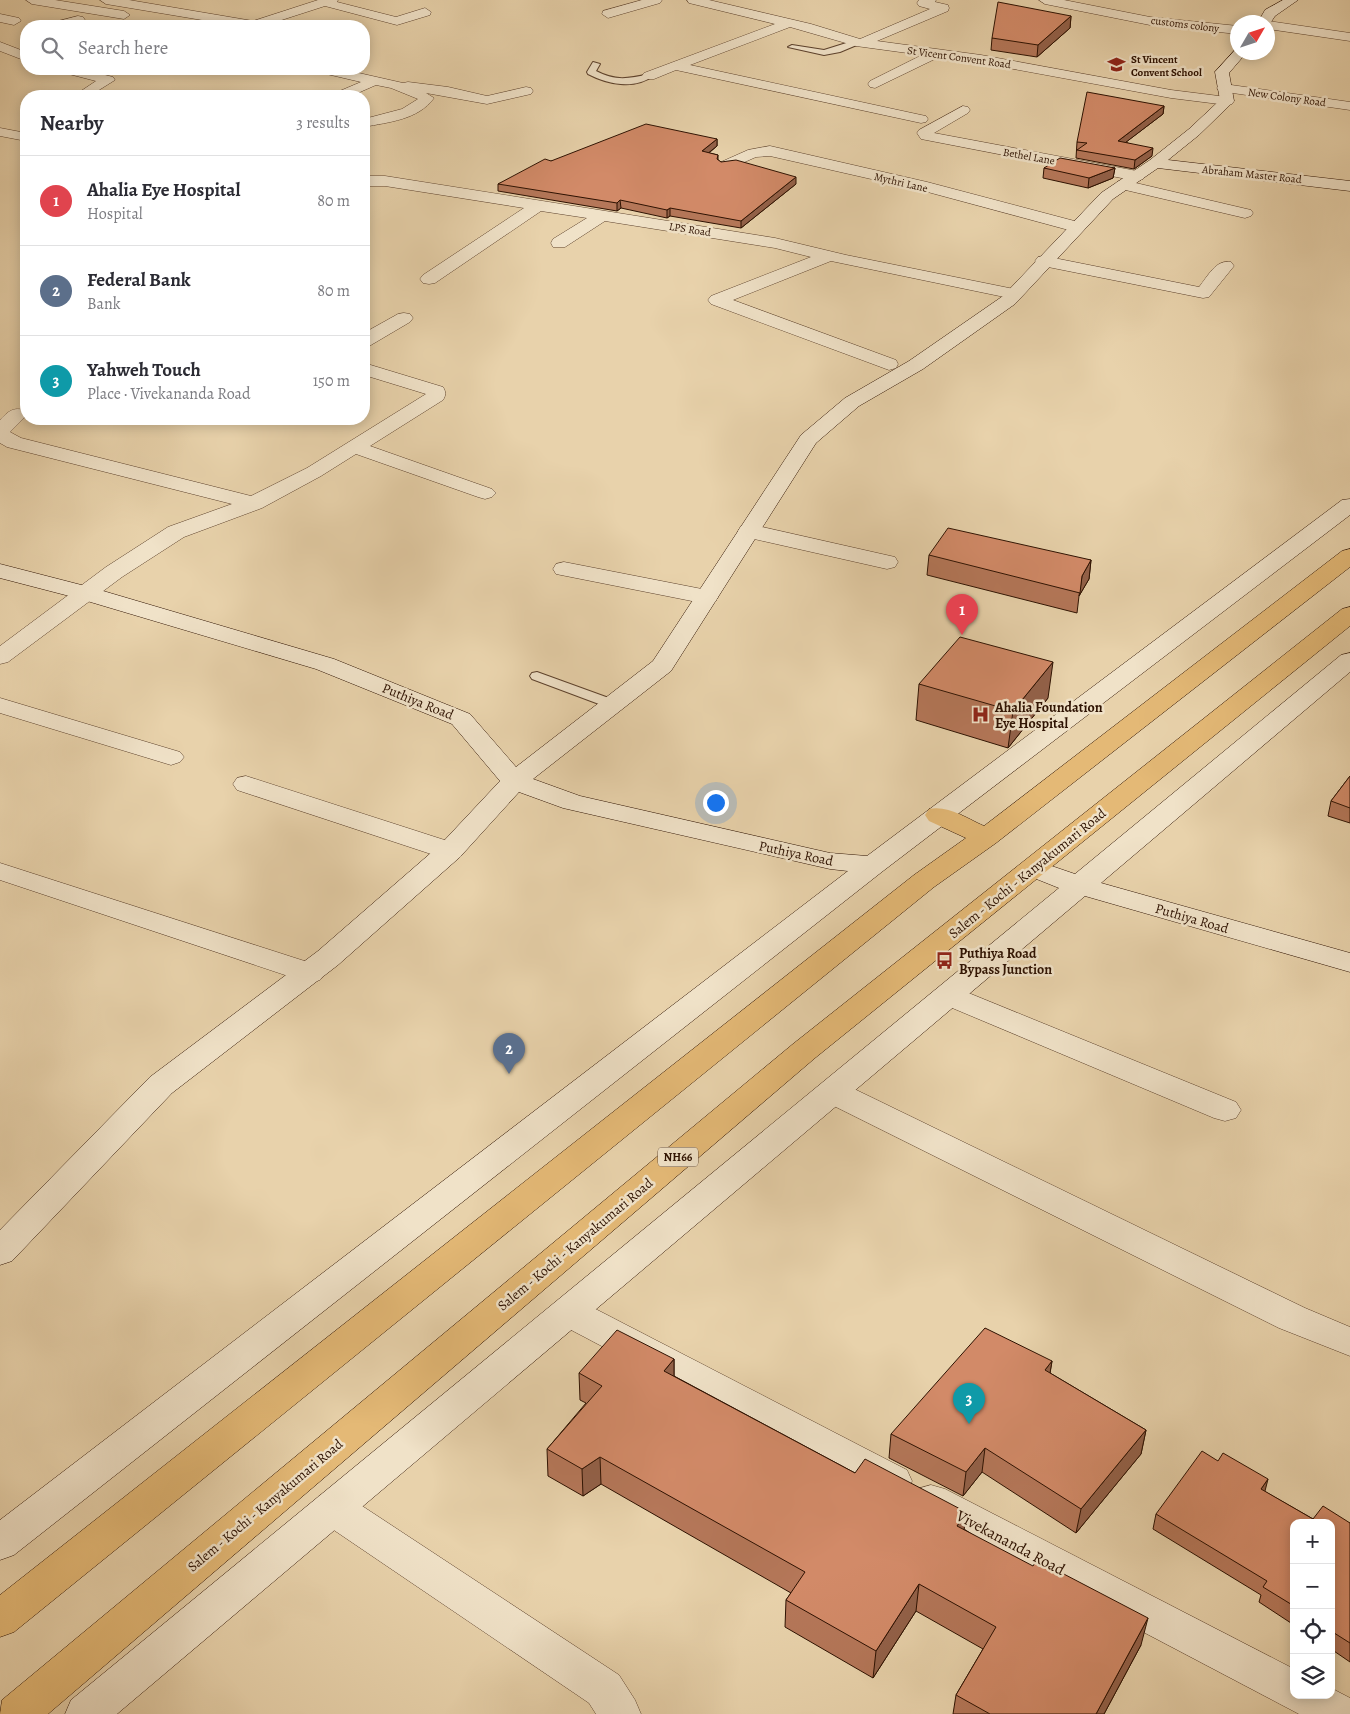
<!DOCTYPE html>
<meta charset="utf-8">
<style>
:root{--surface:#fff;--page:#f7f7f7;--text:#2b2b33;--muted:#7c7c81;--line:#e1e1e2;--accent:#8f2418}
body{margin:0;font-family:Alegreya,serif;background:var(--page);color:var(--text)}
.controls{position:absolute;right:15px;bottom:15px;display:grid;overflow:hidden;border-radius:10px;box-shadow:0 2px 12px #0003}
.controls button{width:45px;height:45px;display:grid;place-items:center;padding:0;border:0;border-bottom:1px solid var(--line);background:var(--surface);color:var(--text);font:25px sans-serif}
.compass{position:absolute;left:1230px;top:15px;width:45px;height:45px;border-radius:50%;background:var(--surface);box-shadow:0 2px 12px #0003;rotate:51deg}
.you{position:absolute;left:715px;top:802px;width:18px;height:18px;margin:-12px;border:4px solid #fff;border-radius:50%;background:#1a73e8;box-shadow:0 0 0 8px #1a73e833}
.badge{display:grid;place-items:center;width:32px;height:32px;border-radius:50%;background:var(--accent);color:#fff;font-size:16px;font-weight:700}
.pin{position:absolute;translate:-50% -41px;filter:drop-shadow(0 1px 2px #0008)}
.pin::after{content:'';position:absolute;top:26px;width:18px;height:15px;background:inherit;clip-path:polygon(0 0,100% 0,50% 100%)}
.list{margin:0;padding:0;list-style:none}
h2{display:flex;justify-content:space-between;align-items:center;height:65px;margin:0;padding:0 20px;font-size:21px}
h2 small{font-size:16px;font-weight:400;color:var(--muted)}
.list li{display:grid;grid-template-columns:32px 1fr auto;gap:15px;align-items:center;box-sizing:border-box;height:90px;padding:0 20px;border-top:1px solid var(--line)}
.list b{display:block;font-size:19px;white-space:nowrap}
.list p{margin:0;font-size:16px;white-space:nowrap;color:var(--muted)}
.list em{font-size:16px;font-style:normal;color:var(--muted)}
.icon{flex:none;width:28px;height:28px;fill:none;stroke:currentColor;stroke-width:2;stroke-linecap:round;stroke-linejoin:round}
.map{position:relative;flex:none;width:1350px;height:1714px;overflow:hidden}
.search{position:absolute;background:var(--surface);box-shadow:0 2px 12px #0003;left:20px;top:20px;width:350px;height:55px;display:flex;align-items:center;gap:12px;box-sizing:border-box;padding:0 18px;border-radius:20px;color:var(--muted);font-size:19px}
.panel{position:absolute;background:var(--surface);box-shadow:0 2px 12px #0003;left:20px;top:90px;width:350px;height:335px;border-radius:20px}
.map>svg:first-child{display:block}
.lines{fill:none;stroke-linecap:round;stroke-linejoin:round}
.lane-casing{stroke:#5c412c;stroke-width:2}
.street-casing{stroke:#5c412c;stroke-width:1}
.secondary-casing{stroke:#2d1101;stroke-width:1}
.highway-casing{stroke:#2d1101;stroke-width:1}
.lane{fill:#f0e2c8;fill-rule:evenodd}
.street{fill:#f0e2c8;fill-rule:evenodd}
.secondary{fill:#f0e2c8;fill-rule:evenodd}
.highway{fill:#e4b976;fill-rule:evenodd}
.wall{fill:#b57759;stroke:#2d1101}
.shaded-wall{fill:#936149;stroke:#2d1101}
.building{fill:#d28a68;stroke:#2d1101}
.labels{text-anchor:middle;stroke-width:5;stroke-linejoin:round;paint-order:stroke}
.far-street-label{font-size:11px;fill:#2d1101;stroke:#f0e2c8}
.far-poi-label{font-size:11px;font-weight:bold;fill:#2d1101;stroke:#f0e2c8;text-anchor:start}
.shield{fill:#f0e2c8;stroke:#68503d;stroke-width:1}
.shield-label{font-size:12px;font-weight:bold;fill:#2d1101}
.street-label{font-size:14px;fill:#2d1101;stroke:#f0e2c8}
.poi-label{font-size:14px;font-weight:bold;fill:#2d1101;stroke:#f0e2c8;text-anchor:start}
.near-street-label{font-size:16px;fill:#2d1101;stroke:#f0e2c8}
</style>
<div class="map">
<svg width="1350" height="1714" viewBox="0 0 1350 1714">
<rect width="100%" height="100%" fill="#e8d2ab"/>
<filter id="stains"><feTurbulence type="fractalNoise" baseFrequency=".004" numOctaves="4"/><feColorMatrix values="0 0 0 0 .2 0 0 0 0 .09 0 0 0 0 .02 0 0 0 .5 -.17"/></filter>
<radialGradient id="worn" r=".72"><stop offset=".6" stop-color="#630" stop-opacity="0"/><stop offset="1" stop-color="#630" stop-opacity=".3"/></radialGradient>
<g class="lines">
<defs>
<g id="lane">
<path d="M 856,40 L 859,40 L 859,44 L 840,52 L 824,55 L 788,47 L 792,45 L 824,50 Z"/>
<path d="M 593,62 L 600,64 L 596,71 C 615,81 628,79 649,74 L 653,76 C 634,90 607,84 588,74 L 587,72 Z"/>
<path d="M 537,672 L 617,701 L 619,704 L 617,707 L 607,707 L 532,679 L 530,676 L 532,673 Z"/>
</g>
<g id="street">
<path d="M 26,0 L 55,0 L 124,11 L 130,15 L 124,19 L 32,4 Z"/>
<path d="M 100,0 L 129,0 L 253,21 L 318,0 L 338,0 L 337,2 L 396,17 L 425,8 L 431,12 L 430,15 L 397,25 L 325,6 L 263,26 L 238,26 L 106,4 Z"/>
<path d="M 642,0 L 662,0 L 660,3 L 608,18 L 602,14 L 603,11 Z"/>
<path d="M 687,0 L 709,0 L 811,24 L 860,39 L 930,9 L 919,6 L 917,3 L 919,0 L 936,0 L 935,2 L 948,5 L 949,8 L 948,11 L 877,41 L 981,55 L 1171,90 L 1227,97 L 1232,98 L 1234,101 L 1232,104 L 1227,105 L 1171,98 L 981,63 L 939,57 L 875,88 L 870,87 L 868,84 L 870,81 L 922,55 L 856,46 L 790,27 L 690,65 L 921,115 L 926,116 L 928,119 L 926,122 L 921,123 L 676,70 L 654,79 L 644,79 L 642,76 L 644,73 L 775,24 L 689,3 Z"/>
<path d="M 1039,0 L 1064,0 L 1150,17 L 1238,26 L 1238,34 L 1150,25 L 1045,4 Z"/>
<path d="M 0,14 L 19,18 L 21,21 L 14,25 L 0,22 Z"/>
<path d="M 78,16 L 83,17 L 85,20 L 83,23 L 70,26 L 49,26 L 51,23 Z"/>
<path d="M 1268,21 L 1350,33 L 1350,41 L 1268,29 L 1268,22 L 1263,22 Z"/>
<path d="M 0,42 L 26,52 L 26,61 L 0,51 Z"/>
<path d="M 59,69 L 81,69 L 113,77 L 115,80 L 99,90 L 106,93 L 108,96 L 89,96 L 81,91 L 96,81 L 61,72 Z"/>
<path d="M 316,69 L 341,69 L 403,83 L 408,82 L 448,87 L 487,96 L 526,87 L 531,88 L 533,91 L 531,94 L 487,104 L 426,93 L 434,98 C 418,120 389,122 364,127 L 364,119 L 402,109 L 418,99 L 391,88 L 376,85 L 351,96 L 333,96 L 335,93 L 361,82 L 318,72 Z"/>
<path d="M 1224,84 L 1350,102 L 1350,110 L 1219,91 L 1217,88 L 1219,85 Z"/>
<path d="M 963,106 L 968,107 L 970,110 L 968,113 L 934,133 L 1137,171 L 1143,173 L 1145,176 L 1143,179 L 1137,181 L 921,139 L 917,133 L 919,130 Z"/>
<path d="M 0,128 L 26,133 L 26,141 L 0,136 Z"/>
<path d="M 770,146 L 927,182 L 1082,223 L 1084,227 L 1082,231 L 1076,232 L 924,191 L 770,156 L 756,157 L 731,168 L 721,168 L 718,165 L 721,162 L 748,150 Z"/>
<path d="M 364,176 L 385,176 L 775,238 L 846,255 L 1014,289 L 1020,290 L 1023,294 L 1020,298 L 1014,299 L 831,261 L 733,300 L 896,360 L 898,364 L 896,368 L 889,370 L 711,304 L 708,300 L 711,296 L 811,257 L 775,248 L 605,221 L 565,247 L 553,247 L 551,243 L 553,239 L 587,218 L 541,211 L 435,283 L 429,284 L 423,283 L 420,279 L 423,275 L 524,208 L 385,186 L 364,186 Z"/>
<path d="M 1123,180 L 1251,210 L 1253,213 L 1251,216 L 1245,218 L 1117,188 L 1115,185 L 1117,182 Z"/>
<path d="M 1044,256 L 1199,287 C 1208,276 1216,259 1231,262 L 1234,266 L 1209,297 L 1203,298 L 1038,265 L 1035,261 L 1038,257 Z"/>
<path d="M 404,313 L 410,314 L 413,318 L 410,322 L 371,345 L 364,347 L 364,333 L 398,314 Z"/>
<path d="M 364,363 L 443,387 C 446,392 446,395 443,400 L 370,446 L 492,489 L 496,493 L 492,497 L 485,499 L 478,497 L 356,454 L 321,476 L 262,508 L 184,537 L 122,577 L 8,662 L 0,664 L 0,646 L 106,567 L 168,527 L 232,504 L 7,447 L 0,443 L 0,420 C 8,412 12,407 24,410 L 26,413 L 24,418 L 10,432 L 21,438 L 251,496 L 307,468 L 426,394 L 364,375 Z"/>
<path d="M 749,524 L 895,557 L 898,562 L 895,567 L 887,569 L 741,536 L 738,531 L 741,526 Z"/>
<path d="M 564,562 L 707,590 L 715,592 L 718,597 L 715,602 L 707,604 L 556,574 L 553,569 L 556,564 Z"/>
<path d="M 0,698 L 180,752 L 184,757 L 180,762 L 171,765 L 0,713 Z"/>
<path d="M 246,776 L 460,845 L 464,851 L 460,857 L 450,859 L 440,857 L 237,790 L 233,784 L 237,778 Z"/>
<path d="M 0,863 L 320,966 L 325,973 L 320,980 L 310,983 L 300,980 L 0,880 Z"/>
<path d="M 949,985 L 1236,1102 L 1241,1110 L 1236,1118 L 1225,1121 L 1214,1118 L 938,1002 L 934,995 L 938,988 Z"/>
<path d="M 833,1081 L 844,1084 L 1305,1308 L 1350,1327 L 1350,1356 L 1279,1328 L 822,1100 L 817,1092 L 822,1084 Z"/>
<path d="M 569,1298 L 582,1302 L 907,1470 L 912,1481 L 907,1492 L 893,1497 L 879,1492 L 556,1322 L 551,1312 L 556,1302 Z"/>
<path d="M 931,1485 L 945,1489 L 1294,1669 L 1294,1695 L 1331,1695 L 1331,1688 L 1350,1698 L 1350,1714 L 1299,1714 L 917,1513 L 912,1501 L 917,1489 Z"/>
<path d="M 333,1492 L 347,1496 L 619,1675 L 635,1700 L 641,1714 L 596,1714 L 589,1703 L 319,1520 L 314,1508 L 319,1496 Z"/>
</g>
<g id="secondary">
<path d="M 1283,0 L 1298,0 L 1275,16 L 1269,25 L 1268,22 L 1258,22 L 1265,10 Z"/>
<path d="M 1236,49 L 1238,52 L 1247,52 L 1229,73 L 1234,101 L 1199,135 L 1168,160 L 1350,181 L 1350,191 L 1158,168 L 1113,199 L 1015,304 L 923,369 L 859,406 L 816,443 L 671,671 L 533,779 L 580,796 L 830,853 L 867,856 L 1342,500 L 1350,499 L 1350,515 L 883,871 L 14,1555 L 0,1560 L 0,1520 L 848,871 L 830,869 L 563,808 L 519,792 L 460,857 L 338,965 L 172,1093 L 12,1261 L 0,1265 L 0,1230 L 150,1077 L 318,951 L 440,845 L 500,781 L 452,724 L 316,669 L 77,598 L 0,578 L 0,564 L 93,588 L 334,659 L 470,714 L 516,767 L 653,661 L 801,435 L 845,398 L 909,361 L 1003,296 L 1101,193 L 1150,160 L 1189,129 L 1220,100 L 1215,72 Z"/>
<path d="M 1350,653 L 1350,672 L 1101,883 L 1350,953 L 1350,972 L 1085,896 L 117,1714 L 65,1714 L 71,1700 L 1059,888 L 1024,874 L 1020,868 L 1024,862 L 1034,860 L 1075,874 L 1341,655 Z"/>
</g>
<g id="highway">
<path d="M 1350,549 L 1350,567 L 996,843 L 934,887 L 14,1632 L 0,1637 L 0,1595 L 914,875 L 966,838 L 929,821 L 925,815 L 929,809 C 948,805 966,818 984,826 L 1342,551 Z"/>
<path d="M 1350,607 L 1350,626 L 815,1058 L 48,1714 L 0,1714 L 2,1700 L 793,1044 L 1342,609 Z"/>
</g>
</defs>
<use href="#lane" class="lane-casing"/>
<use href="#street" class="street-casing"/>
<use href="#secondary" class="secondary-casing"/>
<use href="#highway" class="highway-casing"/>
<use href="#lane" class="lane"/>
<use href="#street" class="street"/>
<use href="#secondary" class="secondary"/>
<use href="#highway" class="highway"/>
</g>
<g class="wall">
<path d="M 1071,16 L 1070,28 L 1037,57 L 991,50 L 992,38 Z"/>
<path d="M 1164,106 L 1163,114 L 1126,142 L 1152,156 L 1134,169 L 1076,158 L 1077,142 Z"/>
<path d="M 717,139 L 717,146 L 709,153 L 718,155 L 718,160 L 721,162 L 796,184 L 741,228 L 670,216 L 667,218 L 621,208 L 617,211 L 498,191 L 498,184 L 551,161 Z"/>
<path d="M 1044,168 L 1115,168 L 1113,178 L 1088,188 L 1043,178 Z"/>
<path d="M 929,555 L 1091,560 L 1089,579 L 1079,596 L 1077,613 L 927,575 Z"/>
<path d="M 919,684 L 1048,698 L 1008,748 L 916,720 Z"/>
<path d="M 1350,776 L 1350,823 L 1328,816 L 1331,801 Z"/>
<path d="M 674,1359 L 674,1376 L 855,1473 L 966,1512 L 964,1529 L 1141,1645 L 1104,1714 L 953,1714 L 956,1695 L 983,1649 L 916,1611 L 873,1678 L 785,1627 L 786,1600 L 791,1593 L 601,1484 L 583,1496 L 548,1476 L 547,1449 L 586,1403 L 580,1400 L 579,1373 Z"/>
<path d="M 1052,1361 L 1050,1373 L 1146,1430 L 1141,1454 L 1076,1533 L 982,1472 L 963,1496 L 889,1458 L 891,1434 Z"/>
<path d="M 1264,1491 L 1313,1519 L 1350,1523 L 1350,1662 L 1331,1649 L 1331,1523 L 1294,1523 L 1294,1625 L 1259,1602 L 1261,1595 L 1153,1529 L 1156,1514 Z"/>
</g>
<g class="shaded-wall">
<path d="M 1071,16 L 1070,28 L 1037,57 L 1038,45 Z"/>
<path d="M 1164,106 L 1163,114 L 1117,149 L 1118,141 Z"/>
<path d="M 717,139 L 717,146 L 702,158 L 702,151 Z"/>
<path d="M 1153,148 L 1152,156 L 1134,169 L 1135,160 Z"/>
<path d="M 1115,168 L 1113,178 L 1088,188 L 1089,178 Z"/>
<path d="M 796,177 L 796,184 L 741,228 L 741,221 Z"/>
<path d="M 620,200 L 621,208 L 617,211 L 617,203 Z"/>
<path d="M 670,208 L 670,216 L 667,218 L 667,210 Z"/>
<path d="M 1091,560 L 1089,579 L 1079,596 L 1082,576 Z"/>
<path d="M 1053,662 L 1048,698 L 1008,748 L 1013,711 Z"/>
<path d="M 674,1359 L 674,1386 L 664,1371 Z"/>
<path d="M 1052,1361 L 1048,1385 L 1045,1370 Z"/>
<path d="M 1146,1430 L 1141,1454 L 1076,1533 L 1081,1509 Z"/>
<path d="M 985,1448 L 982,1472 L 963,1496 L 966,1472 Z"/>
<path d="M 600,1457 L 601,1484 L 583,1496 L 582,1469 Z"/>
<path d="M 1268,1479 L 1264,1495 L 1261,1489 Z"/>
<path d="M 966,1512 L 963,1539 L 957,1526 Z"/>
<path d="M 919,1584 L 916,1611 L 873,1678 L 876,1651 Z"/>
<path d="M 1148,1618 L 1141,1645 L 1104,1714 L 1096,1714 Z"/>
</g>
<g class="building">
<path d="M 998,2 L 1071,16 L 1038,45 L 992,38 Z"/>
<path d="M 1087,92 L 1164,106 L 1118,141 L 1153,148 L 1135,160 L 1077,150 L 1087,143 L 1077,142 Z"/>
<path d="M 646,124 L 717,139 L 702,151 L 718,155 L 717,159 L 721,162 L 736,160 L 796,177 L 741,221 L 670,208 L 667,210 L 620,200 L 617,203 L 498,184 L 545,159 L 551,161 Z"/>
<path d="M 1060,158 L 1115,168 L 1089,178 L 1044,168 Z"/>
<path d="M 948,528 L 1091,560 L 1082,576 L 1080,593 L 929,555 Z"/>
<path d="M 960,637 L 1053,662 L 1013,711 L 919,684 Z"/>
<path d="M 1350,776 L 1350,808 L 1331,801 Z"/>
<path d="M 985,1328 L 1052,1361 L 1045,1370 L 1146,1430 L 1081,1509 L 985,1448 L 966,1472 L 891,1434 Z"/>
<path d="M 617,1330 L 674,1359 L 664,1371 L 855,1473 L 865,1459 L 966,1512 L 957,1526 L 1033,1566 L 1037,1560 L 1148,1618 L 1096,1714 L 990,1714 L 956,1695 L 996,1627 L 919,1584 L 876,1651 L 786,1600 L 805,1572 L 600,1457 L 582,1469 L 547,1449 L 602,1386 L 579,1373 Z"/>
<path d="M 1202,1451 L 1218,1461 L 1223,1453 L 1268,1479 L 1261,1489 L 1313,1519 L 1323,1506 L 1350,1523 L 1350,1643 L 1331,1631 L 1331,1523 L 1294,1523 L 1294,1606 L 1263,1587 L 1267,1581 L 1156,1514 Z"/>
</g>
<defs>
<symbol id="school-bare" viewBox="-9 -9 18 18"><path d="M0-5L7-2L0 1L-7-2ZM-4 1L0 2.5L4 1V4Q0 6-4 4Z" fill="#8f2418" stroke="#f0e2c8" stroke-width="2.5" paint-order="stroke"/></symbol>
<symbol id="hospital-bare" viewBox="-9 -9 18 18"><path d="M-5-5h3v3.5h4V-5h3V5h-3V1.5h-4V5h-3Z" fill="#8f2418" stroke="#f0e2c8" stroke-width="2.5" paint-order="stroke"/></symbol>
<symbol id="bus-bare" viewBox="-9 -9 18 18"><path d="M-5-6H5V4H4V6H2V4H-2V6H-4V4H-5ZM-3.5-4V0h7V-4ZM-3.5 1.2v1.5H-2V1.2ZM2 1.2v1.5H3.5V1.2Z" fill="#8f2418" stroke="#f0e2c8" stroke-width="2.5" paint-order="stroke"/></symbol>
</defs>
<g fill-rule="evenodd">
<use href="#school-bare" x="1104" y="52" width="25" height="25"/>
<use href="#hospital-bare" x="968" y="702" width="25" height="25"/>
<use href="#bus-bare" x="932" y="948" width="25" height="25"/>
</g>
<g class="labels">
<g class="far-street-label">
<text transform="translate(1185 24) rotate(7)" y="4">customs colony</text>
<text transform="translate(959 57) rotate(8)" y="4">St Vicent Convent Road</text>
<text transform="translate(1287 97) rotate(8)" y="4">New Colony Road</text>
<text transform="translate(1029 156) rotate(10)" y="4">Bethel Lane</text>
<text transform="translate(1252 174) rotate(6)" y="4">Abraham Master Road</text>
<text transform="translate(901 182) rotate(13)" y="4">Mythri Lane</text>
<text transform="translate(690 229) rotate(9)" y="4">LPS Road</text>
</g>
<g class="far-poi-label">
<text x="1131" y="63">St Vincent<tspan x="1131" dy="13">Convent School</tspan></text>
</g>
<rect class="shield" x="658" y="1147.5" width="40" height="19" rx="4"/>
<g class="shield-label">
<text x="678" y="1161">NH66</text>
</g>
<g class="street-label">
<text transform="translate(418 701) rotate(22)" y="5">Puthiya Road</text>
<text transform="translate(796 853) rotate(12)" y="5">Puthiya Road</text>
<text transform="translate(1027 873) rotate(-39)" y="5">Salem - Kochi - Kanyakumari Road</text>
<text transform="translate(1192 918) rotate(16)" y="5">Puthiya Road</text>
<text transform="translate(575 1244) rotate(-40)" y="5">Salem - Kochi - Kanyakumari Road</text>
<text transform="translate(265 1505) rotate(-40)" y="5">Salem - Kochi - Kanyakumari Road</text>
</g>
<g class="poi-label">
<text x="995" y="712">Ahalia Foundation<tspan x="995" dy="16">Eye Hospital</tspan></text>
<text x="959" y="958">Puthiya Road<tspan x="959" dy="16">Bypass Junction</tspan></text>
</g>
<g class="near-street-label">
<text transform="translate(1011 1542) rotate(28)" y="6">Vivekananda Road</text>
</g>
</g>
<rect width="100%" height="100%" filter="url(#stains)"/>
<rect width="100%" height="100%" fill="url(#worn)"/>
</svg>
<div class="controls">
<button>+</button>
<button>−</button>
<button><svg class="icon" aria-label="locate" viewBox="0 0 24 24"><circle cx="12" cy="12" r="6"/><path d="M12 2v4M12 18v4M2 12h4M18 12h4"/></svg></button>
<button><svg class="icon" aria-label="layers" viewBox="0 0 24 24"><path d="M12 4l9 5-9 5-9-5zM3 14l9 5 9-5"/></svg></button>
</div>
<svg class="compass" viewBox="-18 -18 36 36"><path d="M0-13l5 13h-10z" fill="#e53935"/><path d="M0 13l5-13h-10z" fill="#7c7c81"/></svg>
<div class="you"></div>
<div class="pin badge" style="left:962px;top:635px;background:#e0444e">1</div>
<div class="pin badge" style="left:509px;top:1074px;background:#5c6f8a">2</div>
<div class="pin badge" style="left:969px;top:1424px;background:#0f9aa8">3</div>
<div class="search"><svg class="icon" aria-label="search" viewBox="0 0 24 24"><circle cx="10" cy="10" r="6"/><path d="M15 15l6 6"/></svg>Search here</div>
<section class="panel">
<h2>Nearby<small>3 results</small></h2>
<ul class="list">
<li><span class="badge" style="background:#e0444e">1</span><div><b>Ahalia Eye Hospital</b><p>Hospital</p></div><em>80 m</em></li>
<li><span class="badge" style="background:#5c6f8a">2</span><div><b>Federal Bank</b><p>Bank</p></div><em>80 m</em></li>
<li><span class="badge" style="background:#0f9aa8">3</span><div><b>Yahweh Touch</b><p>Place · Vivekananda Road</p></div><em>150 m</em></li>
</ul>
</section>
</div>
